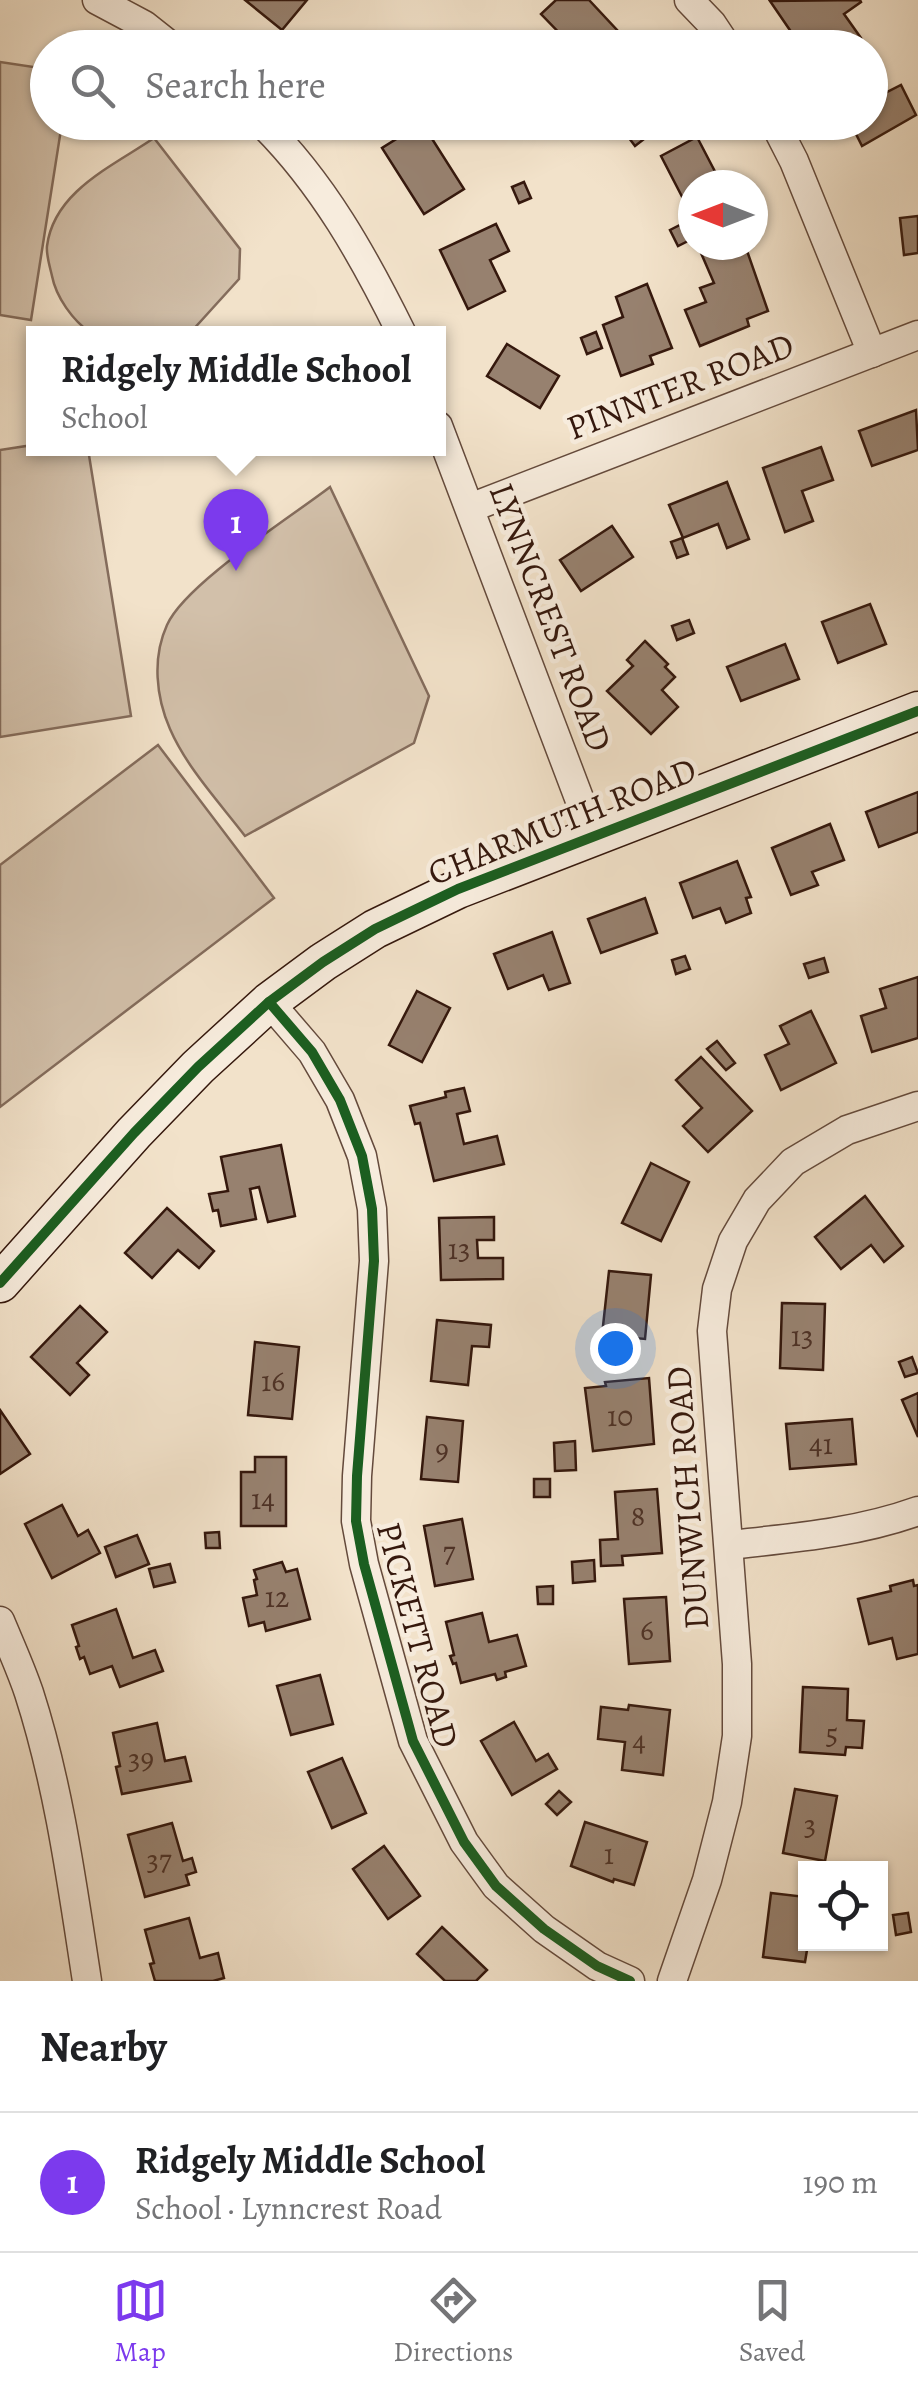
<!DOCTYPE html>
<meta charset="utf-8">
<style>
:root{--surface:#fff;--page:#f6f6f6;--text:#202124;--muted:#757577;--line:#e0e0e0;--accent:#7c3aed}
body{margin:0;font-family:Alegreya,serif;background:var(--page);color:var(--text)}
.controls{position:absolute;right:30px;bottom:30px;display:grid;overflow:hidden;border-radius:0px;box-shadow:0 2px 8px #0004}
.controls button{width:90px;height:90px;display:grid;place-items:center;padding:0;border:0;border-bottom:2px solid var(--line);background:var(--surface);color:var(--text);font:50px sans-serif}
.compass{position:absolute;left:678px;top:170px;width:90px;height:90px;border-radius:50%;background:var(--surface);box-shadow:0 2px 8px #0004;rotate:270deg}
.you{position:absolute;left:615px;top:1348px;width:35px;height:35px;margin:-25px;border:8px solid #fff;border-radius:50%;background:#1a73e8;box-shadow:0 0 0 15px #1a73e833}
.badge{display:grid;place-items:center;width:65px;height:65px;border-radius:50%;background:var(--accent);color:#fff;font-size:32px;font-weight:700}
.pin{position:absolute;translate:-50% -82px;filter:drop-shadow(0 2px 5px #0008)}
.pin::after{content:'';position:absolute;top:52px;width:35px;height:30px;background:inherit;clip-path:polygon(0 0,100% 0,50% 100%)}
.popup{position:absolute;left:26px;top:326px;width:420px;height:130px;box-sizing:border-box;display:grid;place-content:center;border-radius:0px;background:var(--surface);filter:drop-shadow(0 2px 8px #0005);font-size:32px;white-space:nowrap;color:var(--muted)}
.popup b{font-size:38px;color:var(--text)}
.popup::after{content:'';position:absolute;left:50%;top:100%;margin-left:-20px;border:20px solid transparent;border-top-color:var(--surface)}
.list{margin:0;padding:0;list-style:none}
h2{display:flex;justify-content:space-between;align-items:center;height:130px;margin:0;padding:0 40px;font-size:42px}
h2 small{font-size:32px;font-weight:400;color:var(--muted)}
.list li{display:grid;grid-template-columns:65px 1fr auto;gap:30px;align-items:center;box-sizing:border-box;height:140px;padding:0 40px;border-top:2px solid var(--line)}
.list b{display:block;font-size:38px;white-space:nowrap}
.list p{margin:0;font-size:32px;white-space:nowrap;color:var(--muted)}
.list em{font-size:32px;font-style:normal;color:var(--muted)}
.icon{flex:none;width:55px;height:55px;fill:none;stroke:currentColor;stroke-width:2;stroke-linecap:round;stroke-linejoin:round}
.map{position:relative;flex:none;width:918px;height:1981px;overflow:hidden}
.search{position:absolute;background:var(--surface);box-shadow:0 2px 8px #0004;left:30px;right:30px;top:30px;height:110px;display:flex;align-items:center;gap:25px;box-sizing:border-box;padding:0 35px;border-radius:55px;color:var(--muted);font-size:38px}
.sheet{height:270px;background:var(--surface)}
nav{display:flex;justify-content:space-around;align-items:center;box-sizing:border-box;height:140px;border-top:2px solid var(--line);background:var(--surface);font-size:28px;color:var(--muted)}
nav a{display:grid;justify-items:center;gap:5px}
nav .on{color:var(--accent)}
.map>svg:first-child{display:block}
.pitch{fill:#d2c0aa;stroke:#846c5c;stroke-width:2.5}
.building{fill:#97816f;stroke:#35180d;stroke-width:2.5}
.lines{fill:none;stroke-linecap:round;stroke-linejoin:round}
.street-casing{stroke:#644a3c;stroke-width:31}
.secondary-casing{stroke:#35180d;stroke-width:41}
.street{stroke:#f7ecdd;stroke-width:28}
.secondary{stroke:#f7ecdd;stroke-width:38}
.cycleway-casing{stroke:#f7ecdd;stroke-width:16}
.cycleway{stroke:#1b5e20;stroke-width:10}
.labels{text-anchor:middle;stroke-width:9;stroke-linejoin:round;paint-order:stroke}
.number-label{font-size:30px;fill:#4e3226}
.street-label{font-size:35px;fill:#35180d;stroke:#f7ecdd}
</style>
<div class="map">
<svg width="918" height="1981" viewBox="0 0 918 1981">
<rect width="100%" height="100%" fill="#f2e2ca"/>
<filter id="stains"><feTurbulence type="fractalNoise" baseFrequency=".002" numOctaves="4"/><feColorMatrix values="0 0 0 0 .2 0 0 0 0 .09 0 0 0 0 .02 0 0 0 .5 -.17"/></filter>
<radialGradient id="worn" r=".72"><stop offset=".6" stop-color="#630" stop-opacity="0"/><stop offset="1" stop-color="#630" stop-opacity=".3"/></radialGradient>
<g class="pitch">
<path d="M 0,62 L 47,69 L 48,122 L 62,123 L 31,320 L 0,315 Z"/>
<path d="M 154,138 L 240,249 L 239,279 L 190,333 L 91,333 C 73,321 56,297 52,276 C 50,267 46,255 47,246 C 54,191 113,166 154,138 Z"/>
<path d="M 33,445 L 34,448 L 88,449 L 131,716 L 0,737 L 0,450 Z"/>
<path d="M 330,487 L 429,696 L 414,743 L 245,836 C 219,802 187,768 170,729 C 156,697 152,658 167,625 C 185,584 291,517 330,487 Z"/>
<path d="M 158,745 L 274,898 L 0,1107 L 0,865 Z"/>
</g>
<g class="building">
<path d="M 245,0 L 307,0 L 282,30 Z"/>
<path d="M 556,0 L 589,0 L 617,30 L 599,48 L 564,48 L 569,43 L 541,14 Z"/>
<path d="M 860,0 L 861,2 L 844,14 L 861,38 L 848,48 L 816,48 L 806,33 L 796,39 L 770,1 Z"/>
<path d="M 870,75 L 881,95 L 901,85 L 916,115 L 862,146 L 850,122 L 870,122 Z"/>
<path d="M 617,122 L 666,122 L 635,146 Z"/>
<path d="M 422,123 L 464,189 L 424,214 L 382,148 Z"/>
<path d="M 697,137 L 722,185 L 693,185 L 691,214 L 661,156 Z"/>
<path d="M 524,182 L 531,198 L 519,203 L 512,187 Z"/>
<path d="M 918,216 L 918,253 L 904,255 L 900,218 Z"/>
<path d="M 496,224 L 509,251 L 490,260 L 505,291 L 468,309 L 440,250 Z"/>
<path d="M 682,224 L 690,240 L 678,246 L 670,230 Z"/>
<path d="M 719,245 L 745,245 L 768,311 L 747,319 L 749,326 L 700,346 L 685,310 L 706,302 L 700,288 L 714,283 L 701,253 Z"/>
<path d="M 647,284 L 672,348 L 650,356 L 653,364 L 621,376 L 603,325 L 623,317 L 616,297 Z"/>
<path d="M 596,332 L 602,348 L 587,354 L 581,338 Z"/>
<path d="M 507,344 L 559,376 L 540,408 L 487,376 Z"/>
<path d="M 916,410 L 918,450 L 872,466 L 859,431 Z"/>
<path d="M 821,447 L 833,480 L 802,491 L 813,521 L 785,532 L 763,468 Z"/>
<path d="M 727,482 L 749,539 L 727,548 L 718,524 L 683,538 L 669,505 Z"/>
<path d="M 612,526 L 633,557 L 581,591 L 560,560 Z"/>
<path d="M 682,538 L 688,554 L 677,558 L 671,542 Z"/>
<path d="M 870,604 L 886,644 L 838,663 L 822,622 Z"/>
<path d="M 689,620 L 694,633 L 677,640 L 672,626 Z"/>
<path d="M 645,641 L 668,664 L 665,667 L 675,677 L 662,690 L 678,707 L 651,734 L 607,691 L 633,666 L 627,660 Z"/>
<path d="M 785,644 L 799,679 L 741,701 L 727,667 Z"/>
<path d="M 918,792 L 918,832 L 879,847 L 866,812 Z"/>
<path d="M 830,824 L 844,860 L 812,872 L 818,885 L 791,895 L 772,848 Z"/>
<path d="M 737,861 L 751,897 L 746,898 L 751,913 L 726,923 L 720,908 L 693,918 L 680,883 Z"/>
<path d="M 645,898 L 657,933 L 601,953 L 588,919 Z"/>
<path d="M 552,932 L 570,983 L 549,990 L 543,975 L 508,989 L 494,954 Z"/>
<path d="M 685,956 L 690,969 L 676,974 L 672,960 Z"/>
<path d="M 824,958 L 828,972 L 809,978 L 804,964 Z"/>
<path d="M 918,977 L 918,1038 L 872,1052 L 861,1016 L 886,1008 L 880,989 Z"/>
<path d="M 417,991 L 450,1008 L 422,1062 L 389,1045 Z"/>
<path d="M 811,1011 L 836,1063 L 781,1090 L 765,1055 L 789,1044 L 780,1026 Z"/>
<path d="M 717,1041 L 735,1063 L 726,1070 L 707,1049 Z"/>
<path d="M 701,1057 L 752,1111 L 708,1152 L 683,1126 L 702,1108 L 676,1080 Z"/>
<path d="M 464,1088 L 470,1111 L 457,1114 L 464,1144 L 497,1136 L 504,1164 L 434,1181 L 420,1123 L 415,1124 L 410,1106 L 446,1097 L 445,1092 Z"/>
<path d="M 281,1145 L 295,1216 L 268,1222 L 259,1187 L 250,1189 L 256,1219 L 221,1226 L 218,1210 L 213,1211 L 209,1194 L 228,1191 L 221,1157 Z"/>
<path d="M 651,1163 L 689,1182 L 661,1241 L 622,1223 Z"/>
<path d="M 865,1196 L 903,1246 L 884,1262 L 871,1245 L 841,1269 L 815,1237 Z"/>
<path d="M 167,1208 L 214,1251 L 199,1268 L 178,1250 L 152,1278 L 125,1253 Z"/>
<path d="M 494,1217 L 494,1240 L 477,1240 L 478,1258 L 503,1258 L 503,1279 L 441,1280 L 439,1218 Z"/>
<path d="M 609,1271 L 651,1275 L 645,1339 L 602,1335 Z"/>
<path d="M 782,1303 L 825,1304 L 823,1370 L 780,1368 Z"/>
<path d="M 80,1306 L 107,1332 L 77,1363 L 89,1375 L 70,1395 L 31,1357 Z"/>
<path d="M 437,1320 L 491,1325 L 489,1347 L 472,1346 L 468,1385 L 431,1381 Z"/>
<path d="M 255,1342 L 299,1347 L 292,1419 L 248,1415 Z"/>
<path d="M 912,1357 L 918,1373 L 905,1377 L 899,1362 Z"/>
<path d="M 649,1378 L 654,1444 L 593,1451 L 585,1388 L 606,1386 L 605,1382 Z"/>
<path d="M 918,1393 L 918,1437 L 902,1400 Z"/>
<path d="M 0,1410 L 30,1454 L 0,1474 Z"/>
<path d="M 427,1417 L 463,1421 L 458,1482 L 421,1479 Z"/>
<path d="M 852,1419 L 856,1464 L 790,1469 L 786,1424 Z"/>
<path d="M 575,1441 L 576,1470 L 555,1471 L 554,1443 Z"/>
<path d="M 255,1457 L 286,1457 L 286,1526 L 241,1526 L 241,1472 L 255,1472 Z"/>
<rect x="534" y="1479" width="16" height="18"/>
<path d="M 657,1489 L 662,1553 L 622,1556 L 623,1565 L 601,1566 L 600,1540 L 618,1539 L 615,1492 Z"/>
<path d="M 62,1505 L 78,1536 L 88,1530 L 100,1553 L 52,1578 L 25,1524 Z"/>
<path d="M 462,1519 L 473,1579 L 435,1586 L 424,1526 Z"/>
<path d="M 219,1532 L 220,1548 L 206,1548 L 205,1533 Z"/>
<path d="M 137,1535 L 149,1564 L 116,1577 L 105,1547 Z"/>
<path d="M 594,1560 L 595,1581 L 573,1583 L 572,1562 Z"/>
<path d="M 282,1562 L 286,1572 L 297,1569 L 310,1619 L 266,1631 L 264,1622 L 249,1626 L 243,1598 L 257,1595 L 254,1580 L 257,1579 L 254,1570 Z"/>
<path d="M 170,1564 L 175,1582 L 154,1587 L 149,1569 Z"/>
<path d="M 913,1580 L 914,1586 L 918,1585 L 918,1654 L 897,1659 L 892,1638 L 869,1644 L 858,1599 L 891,1591 L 890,1586 Z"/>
<path d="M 553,1586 L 553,1604 L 538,1604 L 537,1587 Z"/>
<path d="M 666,1597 L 670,1661 L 629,1664 L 624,1599 Z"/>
<path d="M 116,1609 L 133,1658 L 155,1650 L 163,1671 L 120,1687 L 112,1666 L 90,1674 L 84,1657 L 80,1659 L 76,1647 L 79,1646 L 72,1625 Z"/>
<path d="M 482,1613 L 489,1642 L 517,1635 L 526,1666 L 505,1672 L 506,1677 L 497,1680 L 495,1674 L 461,1683 L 456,1663 L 453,1664 L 450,1656 L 454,1655 L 446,1622 Z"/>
<path d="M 320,1675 L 333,1724 L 291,1735 L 277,1686 Z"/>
<path d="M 803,1687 L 848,1689 L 847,1720 L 864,1721 L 862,1748 L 846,1747 L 845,1755 L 800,1752 Z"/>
<path d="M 629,1705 L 670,1710 L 663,1775 L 622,1770 L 625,1742 L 598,1739 L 601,1707 L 628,1710 Z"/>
<path d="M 514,1722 L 536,1761 L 548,1754 L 557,1769 L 512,1795 L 481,1741 Z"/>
<path d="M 157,1723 L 165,1761 L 185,1757 L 191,1781 L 122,1794 L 116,1767 L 120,1766 L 113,1733 Z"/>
<path d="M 342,1758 L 366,1813 L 332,1828 L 308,1772 Z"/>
<path d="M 795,1789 L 837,1796 L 825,1861 L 783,1853 Z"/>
<path d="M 559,1791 L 571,1802 L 557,1815 L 546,1804 Z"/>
<path d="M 585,1822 L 647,1842 L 634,1885 L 614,1879 L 613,1882 L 571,1866 Z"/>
<path d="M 172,1823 L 183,1861 L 192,1858 L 196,1872 L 186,1875 L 189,1885 L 145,1897 L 128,1835 Z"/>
<path d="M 384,1846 L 420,1896 L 388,1919 L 353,1869 Z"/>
<path d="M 771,1893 L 806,1897 L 806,1944 L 808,1944 L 805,1962 L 763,1957 Z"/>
<path d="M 908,1913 L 911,1932 L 896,1935 L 893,1915 Z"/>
<path d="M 189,1918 L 200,1958 L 218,1953 L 224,1978 L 213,1981 L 155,1981 L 150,1964 L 154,1963 L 145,1930 Z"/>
<path d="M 442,1927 L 487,1970 L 476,1981 L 445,1981 L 417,1954 Z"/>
</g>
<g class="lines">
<defs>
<g id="street">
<path d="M 97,0 L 144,25 L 173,48"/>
<path d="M 689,0 L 712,24 L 728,48"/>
<path d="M 261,122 C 323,183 364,257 402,334"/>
<path d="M 774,122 L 794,161 L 872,353"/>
<path d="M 438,426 L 593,835"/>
<path d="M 470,508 L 918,335"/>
<path d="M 269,1002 L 312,1052 L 340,1100 L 362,1156 L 372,1209 L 374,1261 L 357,1476 L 356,1521 L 364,1564 L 413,1741 L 464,1842 L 496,1886 L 544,1929 L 597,1966 L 630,1981"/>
<path d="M 729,1545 C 793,1538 857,1533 918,1511"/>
<path d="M 0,1621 C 10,1645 21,1669 29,1693 C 59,1786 72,1884 87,1981"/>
<path d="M 672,1981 L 707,1880 L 727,1802 L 737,1736 L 737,1664 L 712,1331 L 717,1289 L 733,1241 L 757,1200 L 793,1162 L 847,1130 L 918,1106"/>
</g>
<path id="secondary" d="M 0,1283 L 134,1133 L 198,1067 L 269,1002 L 323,962 L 375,929 L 458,889 L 918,711"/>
</defs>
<use href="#street" class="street-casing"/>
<use href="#secondary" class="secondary-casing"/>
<use href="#street" class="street"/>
<use href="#secondary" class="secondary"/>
<defs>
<g id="cycleway">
<path d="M 269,1002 L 312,1052 L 340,1100 L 362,1156 L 372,1209 L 374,1261 L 357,1476 L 356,1521 L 364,1564 L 413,1741 L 464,1842 L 496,1886 L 544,1929 L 597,1966 L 630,1981"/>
<path d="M 0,1283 L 134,1133 L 198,1067 L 269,1002 L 323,962 L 375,929 L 458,889 L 918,711"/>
</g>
</defs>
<use href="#cycleway" class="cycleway-casing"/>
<use href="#cycleway" class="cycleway"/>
</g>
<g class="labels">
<g class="number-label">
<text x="459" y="1259">13</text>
<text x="802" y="1346">13</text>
<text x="273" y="1391">16</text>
<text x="620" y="1426">10</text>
<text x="821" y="1454">41</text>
<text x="442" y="1460">9</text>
<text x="263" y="1509">14</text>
<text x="638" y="1526">8</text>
<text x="449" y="1562">7</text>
<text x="277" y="1607">12</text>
<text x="647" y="1640">6</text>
<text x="832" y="1744">5</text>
<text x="639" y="1751">4</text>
<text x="141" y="1769">39</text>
<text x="810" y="1835">3</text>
<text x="609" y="1864">1</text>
<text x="159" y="1870">37</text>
</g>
<g class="street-label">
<text transform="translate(680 386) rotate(-21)" y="12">PINNTER ROAD</text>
<text transform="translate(551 617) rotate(69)" y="12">LYNNCREST ROAD</text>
<text transform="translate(562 821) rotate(-22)" y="12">CHARMUTH ROAD</text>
<text transform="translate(687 1498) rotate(-94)" y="12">DUNWICH ROAD</text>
<text transform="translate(418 1635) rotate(75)" y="12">PICKETT ROAD</text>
</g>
</g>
<rect width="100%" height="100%" filter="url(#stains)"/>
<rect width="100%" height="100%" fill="url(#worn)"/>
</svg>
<div class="controls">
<button><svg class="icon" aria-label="locate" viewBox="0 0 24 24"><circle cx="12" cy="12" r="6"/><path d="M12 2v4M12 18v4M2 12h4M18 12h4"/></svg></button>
</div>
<svg class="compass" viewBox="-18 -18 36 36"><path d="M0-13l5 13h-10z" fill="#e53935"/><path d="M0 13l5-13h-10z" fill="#757577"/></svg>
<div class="you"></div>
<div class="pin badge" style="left:236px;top:571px">1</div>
<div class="popup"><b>Ridgely Middle School</b>School</div>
<div class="search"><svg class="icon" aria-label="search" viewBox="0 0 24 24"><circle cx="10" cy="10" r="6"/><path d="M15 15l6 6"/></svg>Search here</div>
</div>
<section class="sheet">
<h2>Nearby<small></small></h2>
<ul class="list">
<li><span class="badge">1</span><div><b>Ridgely Middle School</b><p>School · Lynncrest Road</p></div><em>190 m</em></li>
</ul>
</section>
<nav>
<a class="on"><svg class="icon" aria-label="map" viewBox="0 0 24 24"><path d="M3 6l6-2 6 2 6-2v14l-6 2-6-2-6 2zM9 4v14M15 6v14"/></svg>Map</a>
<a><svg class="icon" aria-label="directions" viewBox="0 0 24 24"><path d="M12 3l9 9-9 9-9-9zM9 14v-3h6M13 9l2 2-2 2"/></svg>Directions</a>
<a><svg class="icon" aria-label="saved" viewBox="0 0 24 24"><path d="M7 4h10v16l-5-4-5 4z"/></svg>Saved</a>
</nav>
